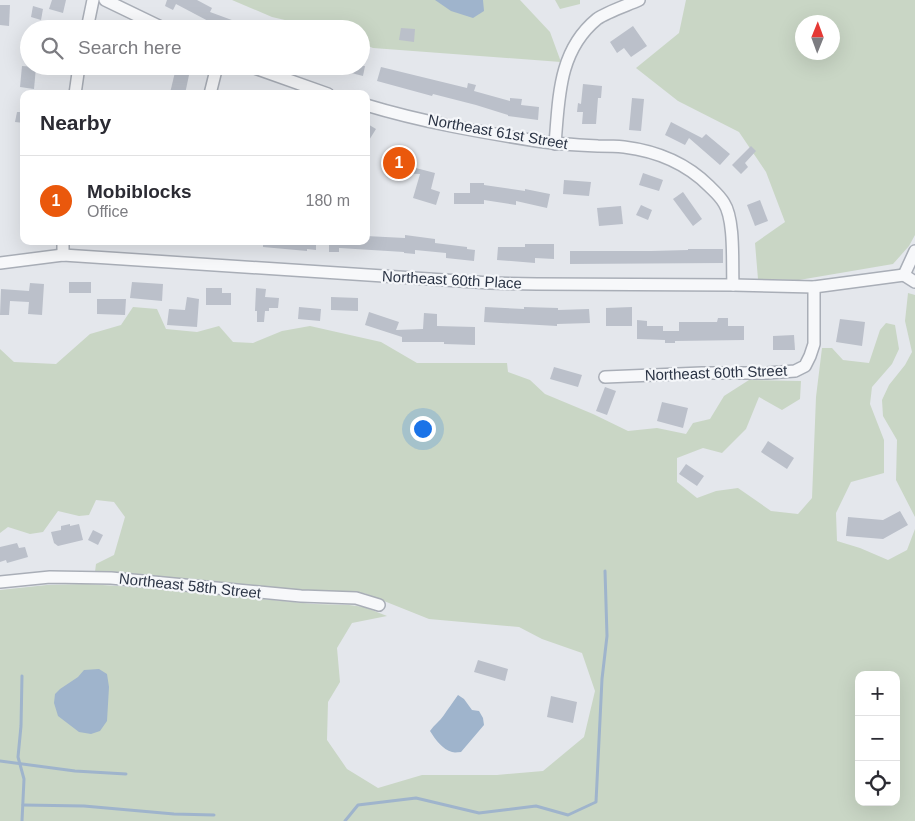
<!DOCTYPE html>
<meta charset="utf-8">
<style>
:root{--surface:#fff;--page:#f7f7f7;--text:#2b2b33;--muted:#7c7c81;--line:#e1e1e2;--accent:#ea580c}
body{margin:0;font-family:Arial,sans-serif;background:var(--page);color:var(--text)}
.controls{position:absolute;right:15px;bottom:15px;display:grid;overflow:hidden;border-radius:10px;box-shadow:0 5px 20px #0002}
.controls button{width:45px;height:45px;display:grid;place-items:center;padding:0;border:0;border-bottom:1px solid var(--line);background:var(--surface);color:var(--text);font:25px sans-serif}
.compass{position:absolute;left:795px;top:15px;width:45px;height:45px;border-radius:50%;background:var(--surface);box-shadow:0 5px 20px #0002;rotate:1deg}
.you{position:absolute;left:422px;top:428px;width:18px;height:18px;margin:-12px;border:4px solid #fff;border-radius:50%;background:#1a73e8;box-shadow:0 0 0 8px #1a73e833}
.badge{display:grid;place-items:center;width:32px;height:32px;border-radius:50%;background:var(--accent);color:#fff;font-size:16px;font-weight:700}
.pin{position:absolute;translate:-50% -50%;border:2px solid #fff;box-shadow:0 1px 5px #0006}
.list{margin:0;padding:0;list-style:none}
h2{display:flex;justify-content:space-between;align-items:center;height:65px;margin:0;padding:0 20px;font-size:21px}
h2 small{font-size:16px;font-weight:400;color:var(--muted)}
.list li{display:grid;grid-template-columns:32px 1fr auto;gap:15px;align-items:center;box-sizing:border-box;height:90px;padding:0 20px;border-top:1px solid var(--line)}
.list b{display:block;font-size:19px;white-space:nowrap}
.list p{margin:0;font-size:16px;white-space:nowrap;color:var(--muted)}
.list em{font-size:16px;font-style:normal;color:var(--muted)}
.icon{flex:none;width:28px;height:28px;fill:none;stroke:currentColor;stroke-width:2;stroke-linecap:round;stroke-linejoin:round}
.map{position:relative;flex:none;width:915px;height:821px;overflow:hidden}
.search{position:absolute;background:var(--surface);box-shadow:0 5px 20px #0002;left:20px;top:20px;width:350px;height:55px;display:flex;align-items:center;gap:12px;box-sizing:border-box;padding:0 18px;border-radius:28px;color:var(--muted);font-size:19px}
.panel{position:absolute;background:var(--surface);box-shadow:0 5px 20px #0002;left:20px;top:90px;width:350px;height:155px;border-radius:10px}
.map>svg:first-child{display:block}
.green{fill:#c9d6c5;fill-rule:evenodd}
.water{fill:#9fb4cc}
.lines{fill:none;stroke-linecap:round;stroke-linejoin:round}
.stream{stroke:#9fb4cc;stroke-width:3}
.building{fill:#bbc0ca}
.street-casing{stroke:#a9aeb7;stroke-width:14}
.street{stroke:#f7f8fa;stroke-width:11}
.labels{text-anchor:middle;stroke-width:4.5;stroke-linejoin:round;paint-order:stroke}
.street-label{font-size:15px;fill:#2b3445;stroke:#f4f6f9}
</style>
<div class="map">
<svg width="915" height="821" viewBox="0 0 915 821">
<rect width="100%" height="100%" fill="#e4e7ec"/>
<g class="green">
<path d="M 232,0 L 520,0 L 550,32 L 561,62 L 373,48 L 361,43 L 361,29 L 323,29 L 272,17 Z"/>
<path d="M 555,0 L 580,0 L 580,4 L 560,9 Z"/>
<path d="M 686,0 L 915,0 L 915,235 L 909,246 L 893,264 L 799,280 L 758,279 L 755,243 L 785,222 L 766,172 L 739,132 L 678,101 L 636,68 L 679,33 ZM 802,22 L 832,22 L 832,52 L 802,52 Z"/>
<path d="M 908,293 L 915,295 L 915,517 L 896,480 L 897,440 L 883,416 L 882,400 L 889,385 L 905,365 L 912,352 L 905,321 Z"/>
<path d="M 133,307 L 157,309 L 166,329 L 197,332 L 219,326 L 233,342 L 253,343 L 282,331 L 310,326 L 381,342 L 417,363 L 507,363 L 508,372 L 530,380 L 545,394 L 593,414 L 628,431 L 657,428 L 686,434 L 693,423 L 710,419 L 724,396 L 749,380 L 801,381 L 800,399 L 782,410 L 759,397 L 746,429 L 722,453 L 703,448 L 677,458 L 677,482 L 697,498 L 716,491 L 738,488 L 771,511 L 798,514 L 812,498 L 816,397 L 822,348 L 832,348 L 843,360 L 869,363 L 880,330 L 886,323 L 895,325 L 899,349 L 892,364 L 872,387 L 870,404 L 884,440 L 884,473 L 851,482 L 836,513 L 837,541 L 860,548 L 888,560 L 907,550 L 915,529 L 915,821 L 0,821 L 0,590 L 47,585 L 87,584 L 148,588 L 314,604 L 349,605 L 364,607 L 387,616 L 352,623 L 337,648 L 340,682 L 328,702 L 327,740 L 347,769 L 378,788 L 422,775 L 497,775 L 543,771 L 584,737 L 595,691 L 582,653 L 542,639 L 519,627 L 429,619 L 364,593 L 326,593 L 139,575 L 95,572 L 96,564 L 114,555 L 125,517 L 114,502 L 96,500 L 89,515 L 79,516 L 58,511 L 43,532 L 30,534 L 8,527 L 0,533 L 0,349 L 14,362 L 56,364 L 90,334 L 121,325 ZM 859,675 L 896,675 L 896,802 L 859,802 Z"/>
</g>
<g class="water">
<path d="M 435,0 L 483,0 L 484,11 L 473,18 L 451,11 Z"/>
<path d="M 99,669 L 107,674 L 109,687 L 107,721 L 100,731 L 91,734 L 79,732 L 58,716 L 54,703 L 55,694 L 60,689 L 78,677 L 84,670 Z"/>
<path d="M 458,695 L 464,699 L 472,710 L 479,711 L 483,718 L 484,725 L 461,752 C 458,752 455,753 452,752 C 443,750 435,739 430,731 C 434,725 440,721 444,715 C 448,709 453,702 458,695 Z"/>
</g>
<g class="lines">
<g class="stream">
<path d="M 0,761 L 75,771 L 126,774"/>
<path d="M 23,805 L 84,806 L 174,814 L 214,815"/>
<path d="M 22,821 L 24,779 L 18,757 L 21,726 L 22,676"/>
<path d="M 345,821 L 358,805 L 416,798 L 479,813 L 536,806 L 568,815 L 596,802 L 602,679 L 607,636 L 605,571"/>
</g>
</g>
<g class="building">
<path d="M 52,0 L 66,0 L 63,13 L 49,9 Z"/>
<path d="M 167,0 L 197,0 L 212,8 L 210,12 L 240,23 L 238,29 L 222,29 L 211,25 L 212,23 L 176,4 L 173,10 L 165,6 Z"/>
<path d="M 0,5 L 10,5 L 9,26 L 0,25 Z"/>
<path d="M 33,6 L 43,9 L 41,20 L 31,17 Z"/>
<path d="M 633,26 L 647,46 L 631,57 L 624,48 L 617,53 L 610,42 Z"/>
<path d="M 401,28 L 415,29 L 414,42 L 399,40 Z"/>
<path d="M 22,66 L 36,67 L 34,89 L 20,87 Z"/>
<path d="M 336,66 L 365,66 L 363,76 L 336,69 Z"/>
<path d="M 381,67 L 467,88 L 468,83 L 476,85 L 474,91 L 510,101 L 510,98 L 522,99 L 521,105 L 539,107 L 538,120 L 508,116 L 508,115 L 476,105 L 433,94 L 432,96 L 377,81 Z"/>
<path d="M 175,72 L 189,75 L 185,94 L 170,93 Z"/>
<path d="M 583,84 L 602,86 L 601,98 L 598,98 L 596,124 L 582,124 L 583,112 L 577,112 L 578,103 L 581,104 Z"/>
<path d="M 632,98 L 644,99 L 641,131 L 629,130 Z"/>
<path d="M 17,112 L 24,112 L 24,123 L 15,122 Z"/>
<path d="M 671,122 L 702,138 L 706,134 L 730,154 L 720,165 L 689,138 L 685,145 L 665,135 Z"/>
<path d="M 366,123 L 376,129 L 366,145 Z"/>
<path d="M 751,146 L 756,151 L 745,163 L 748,167 L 741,174 L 732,165 Z"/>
<path d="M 389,155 L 412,155 L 412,167 L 435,173 L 431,189 L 440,192 L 436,205 L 413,198 L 420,174 L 389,173 Z"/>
<path d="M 643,173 L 663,180 L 659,191 L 639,185 Z"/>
<path d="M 564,180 L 591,182 L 589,196 L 563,194 Z"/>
<path d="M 470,183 L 484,183 L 484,185 L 525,191 L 525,189 L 550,194 L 547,208 L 516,201 L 516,205 L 484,200 L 484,204 L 454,204 L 454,193 L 470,193 Z"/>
<path d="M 683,192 L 702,219 L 693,226 L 673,199 Z"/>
<path d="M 760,200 L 768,221 L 755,226 L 747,205 Z"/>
<path d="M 641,205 L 652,210 L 648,220 L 636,215 Z"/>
<path d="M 621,206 L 623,224 L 599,226 L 597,208 Z"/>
<path d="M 405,235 L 435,239 L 435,243 L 467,247 L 467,249 L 475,250 L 474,261 L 446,258 L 446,253 L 415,250 L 415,254 L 404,253 L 404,252 L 339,248 L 339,252 L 329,252 L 329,241 L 366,241 L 366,236 L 405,238 Z"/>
<path d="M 263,241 L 316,241 L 316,250 L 307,249 L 307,251 L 263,247 Z"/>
<path d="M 525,244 L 554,244 L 554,259 L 535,258 L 535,263 L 497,260 L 498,247 L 525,247 Z"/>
<path d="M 688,249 L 723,249 L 723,263 L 570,264 L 570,251 L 651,251 L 688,250 Z"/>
<rect x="69" y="282" width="22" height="11"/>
<path d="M 132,282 L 163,284 L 162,301 L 130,298 Z"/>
<path d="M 30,283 L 44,284 L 42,315 L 28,314 L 29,302 L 10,301 L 9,315 L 0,315 L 1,289 L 29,291 Z"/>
<path d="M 206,288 L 222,288 L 222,293 L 231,293 L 231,305 L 206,305 Z"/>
<path d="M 256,288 L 266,289 L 265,297 L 279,298 L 278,308 L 269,308 L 269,311 L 265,311 L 264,322 L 257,322 L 257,311 L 255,311 Z"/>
<path d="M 187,297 L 199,299 L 197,327 L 167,325 L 169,309 L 185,310 Z"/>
<path d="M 331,297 L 358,298 L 358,311 L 331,310 Z"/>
<path d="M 97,299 L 126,299 L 125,315 L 97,314 Z"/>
<path d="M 299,307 L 321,309 L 320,321 L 298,319 Z"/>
<path d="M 485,307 L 524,309 L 524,307 L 558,308 L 558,310 L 589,309 L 590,323 L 557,324 L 557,326 L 484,322 Z"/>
<path d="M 632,307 L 632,326 L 606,326 L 606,308 Z"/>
<path d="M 369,312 L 399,322 L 396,330 L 423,329 L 424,313 L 437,314 L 437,326 L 475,327 L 475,345 L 444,344 L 444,342 L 402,342 L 402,337 L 365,325 Z"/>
<path d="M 718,318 L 728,318 L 728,326 L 744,326 L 744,340 L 675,341 L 675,343 L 665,343 L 665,340 L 637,339 L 637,320 L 647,321 L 647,326 L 663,326 L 663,331 L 679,331 L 679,322 L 717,322 Z"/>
<path d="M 840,319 L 865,322 L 862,346 L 836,342 Z"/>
<path d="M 794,335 L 795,350 L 773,350 L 773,336 Z"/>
<path d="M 554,367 L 582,375 L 578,387 L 550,379 Z"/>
<path d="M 605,387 L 616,391 L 607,415 L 596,411 Z"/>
<path d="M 662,402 L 688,408 L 683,428 L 657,421 Z"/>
<path d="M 768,441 L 794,458 L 787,469 L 761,452 Z"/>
<path d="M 686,464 L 704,476 L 697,486 L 679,474 Z"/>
<path d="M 900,511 L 908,525 L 883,539 L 846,536 L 848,517 L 883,520 Z"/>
<path d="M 70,524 L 70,526 L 79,524 L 83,540 L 58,546 L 54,543 L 51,532 L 61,530 L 61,526 Z"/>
<path d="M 93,530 L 103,535 L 98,545 L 88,540 Z"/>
<path d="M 17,543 L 19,548 L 25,547 L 28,557 L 7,563 L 6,560 L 0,562 L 0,547 Z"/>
<path d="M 478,660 L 508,669 L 505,681 L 474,672 Z"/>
<path d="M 551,696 L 577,702 L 573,723 L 547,717 Z"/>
</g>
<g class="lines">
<defs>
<g id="street">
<path d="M 105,0 L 165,29"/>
<path d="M 87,29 L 93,0"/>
<path d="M 249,66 L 328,94"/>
<path d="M 75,94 L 79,66"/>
<path d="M 210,94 L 217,66"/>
<path d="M 366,105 C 422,122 480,132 537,141 C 557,144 577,145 598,146 C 606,146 615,146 624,147 C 656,151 686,163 709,186 C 714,191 720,196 724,203 C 735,220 732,264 733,285"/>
<path d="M 555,144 C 559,98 558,51 597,19 C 607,12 628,5 639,0"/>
<path d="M 63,255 L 63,241"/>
<path d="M 0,263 L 63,255 L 490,283 L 537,284 L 733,285 L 814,287 L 904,275"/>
<path d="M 904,275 L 915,251"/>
<path d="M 904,275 L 915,282"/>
<path d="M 605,377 L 702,373 L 767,373 L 795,371 L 805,366 L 810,356 L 814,344 L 814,287"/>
<path d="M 0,582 L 50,577 L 111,578 L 301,596 L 356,598 L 379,605"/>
</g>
</defs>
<use href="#street" class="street-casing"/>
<use href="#street" class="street"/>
</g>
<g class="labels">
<g class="street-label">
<text transform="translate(498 132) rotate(10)" y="5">Northeast 61st Street</text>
<text transform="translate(452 280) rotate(3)" y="5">Northeast 60th Place</text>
<text transform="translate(716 373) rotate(-2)" y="5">Northeast 60th Street</text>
<text transform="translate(190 586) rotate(6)" y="5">Northeast 58th Street</text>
</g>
</g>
</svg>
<div class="controls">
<button>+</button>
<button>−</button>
<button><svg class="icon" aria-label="locate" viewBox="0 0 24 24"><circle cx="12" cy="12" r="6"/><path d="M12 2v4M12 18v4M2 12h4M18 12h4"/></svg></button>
</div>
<svg class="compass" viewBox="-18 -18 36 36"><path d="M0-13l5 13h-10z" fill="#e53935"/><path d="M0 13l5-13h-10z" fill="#7c7c81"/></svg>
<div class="you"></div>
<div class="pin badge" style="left:399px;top:163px">1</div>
<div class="search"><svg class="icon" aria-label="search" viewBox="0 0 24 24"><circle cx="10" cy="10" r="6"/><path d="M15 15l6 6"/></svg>Search here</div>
<section class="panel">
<h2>Nearby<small></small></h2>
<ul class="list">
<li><span class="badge">1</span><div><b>Mobiblocks</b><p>Office</p></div><em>180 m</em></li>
</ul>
</section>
</div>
